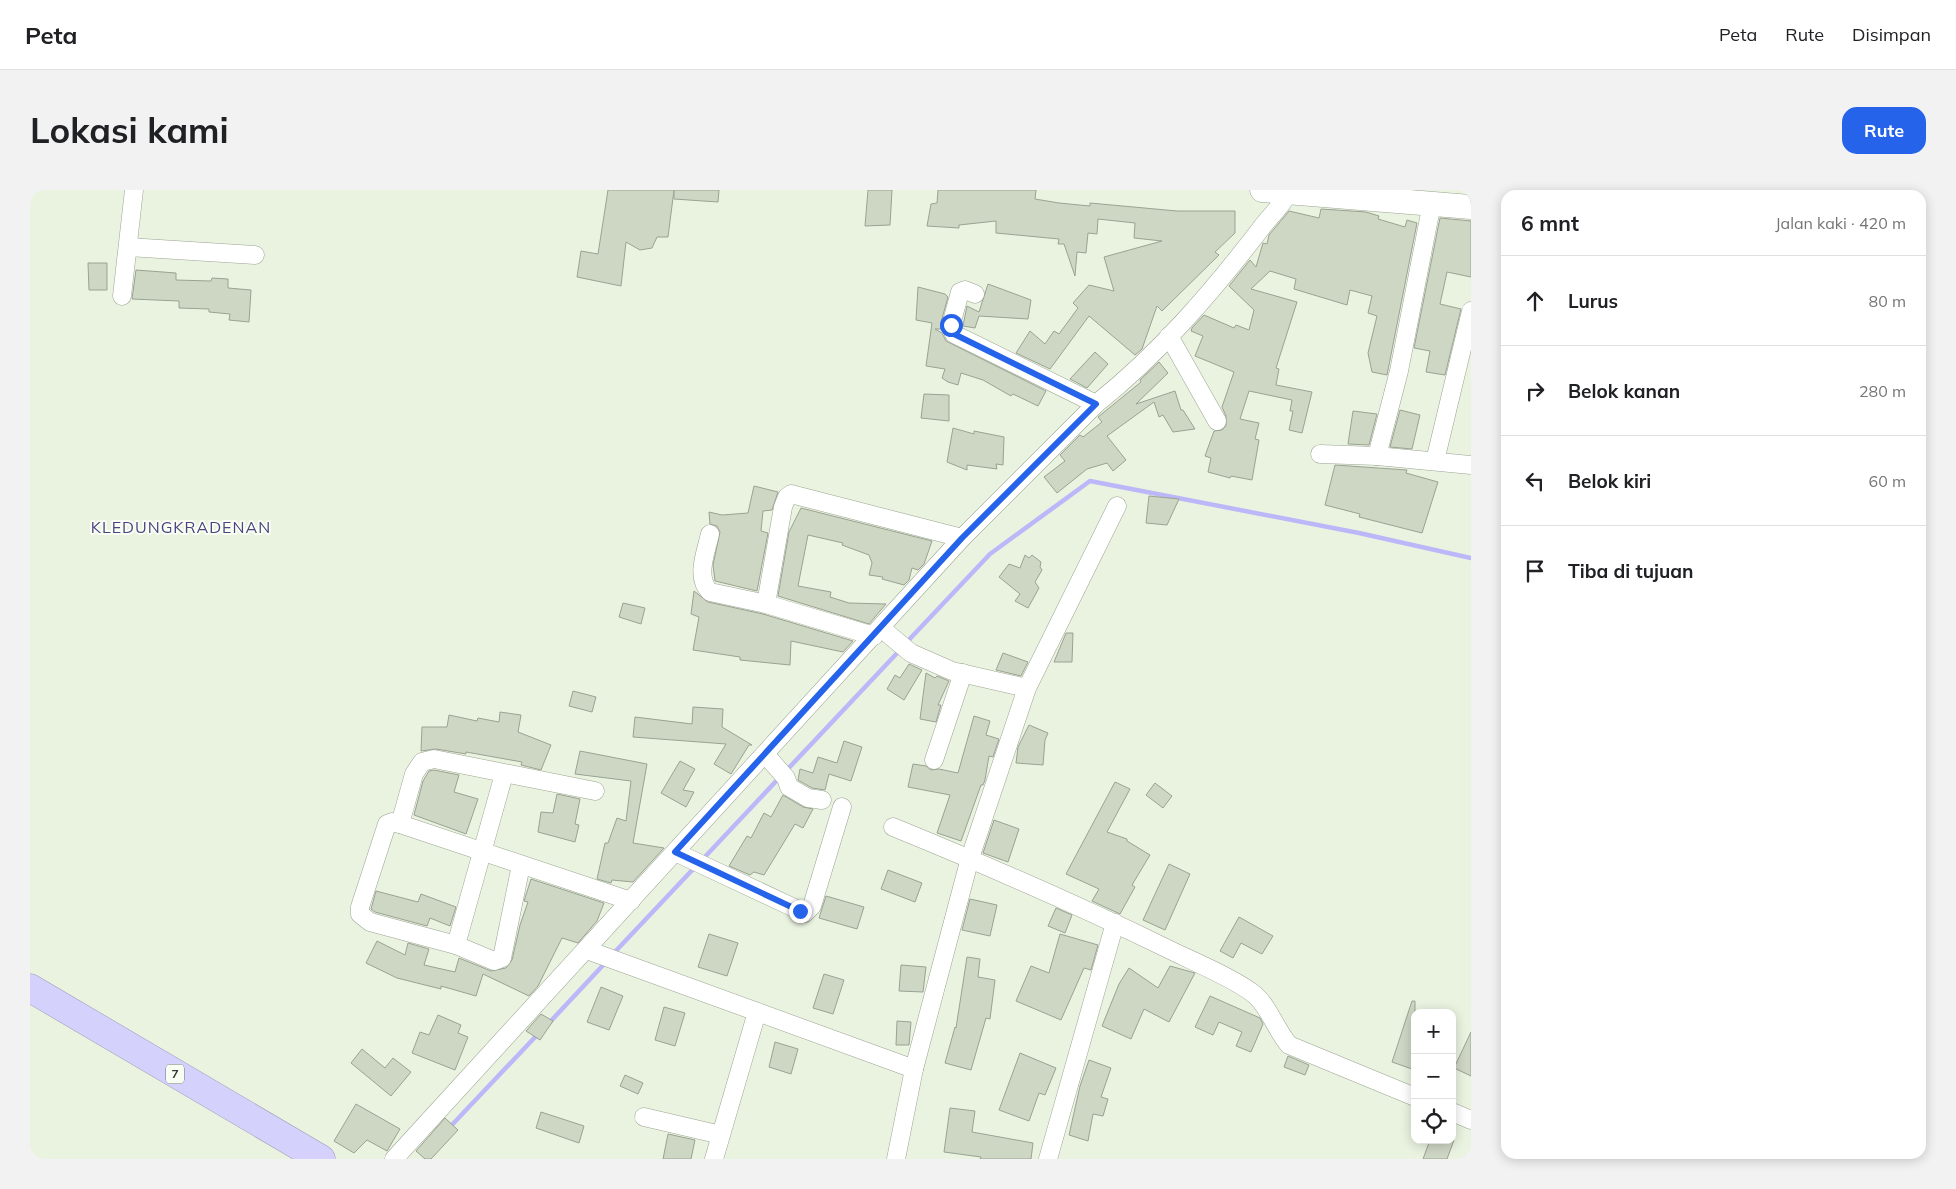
<!DOCTYPE html>
<html lang="id">
<meta charset="utf-8">
<style>
:root{--surface:#fff;--page:#f2f2f2;--text:#202124;--muted:#757577;--line:#e0e0e0;--accent:#2563eb}
body{margin:0;font-family:Mulish,sans-serif;background:var(--page);color:var(--text)}
.controls{position:absolute;right:15px;bottom:15px;display:grid;overflow:hidden;border-radius:10px;box-shadow:0 2px 12px #0003}
.controls button{width:45px;height:45px;display:grid;place-items:center;padding:0;border:0;border-bottom:1px solid var(--line);background:var(--surface);color:var(--text);font:25px sans-serif}
.stop{position:absolute;width:15px;height:15px;margin:-11px;border:4px solid #2563eb;border-radius:50%;background:#fff}
.stop.end{background:#2563eb;border-color:#fff;box-shadow:0 1px 5px #0008}
.list{margin:0;padding:0;list-style:none}
h2{display:flex;justify-content:space-between;align-items:center;height:65px;margin:0;padding:0 20px;font-size:21px}
h2 small{font-size:16px;font-weight:400;color:var(--muted)}
.list li{display:grid;grid-template-columns:32px 1fr auto;gap:15px;align-items:center;box-sizing:border-box;height:90px;padding:0 20px;border-top:1px solid var(--line)}
.list b{display:block;font-size:19px;white-space:nowrap}
.list em{font-size:16px;font-style:normal;color:var(--muted)}
.icon{flex:none;width:28px;height:28px;fill:none;stroke:currentColor;stroke-width:2;stroke-linecap:round;stroke-linejoin:round}
.map{position:relative;flex:none;width:1441px;height:969px;overflow:hidden;border-radius:15px}
header{display:flex;align-items:center;gap:30px;box-sizing:border-box;height:70px;padding:0 25px;background:var(--surface);border-bottom:1px solid var(--line)}
header strong{font-size:24px}
nav{display:flex;gap:28px;margin-inline-start:auto;font-size:18px}
.intro{display:flex;align-items:center;justify-content:space-between;box-sizing:border-box;height:120px;padding:0 30px}
h1{margin:0;font-size:35px}
.button{padding:12px 22px;border-radius:15px;background:var(--accent);color:#fff;font-size:18px;font-weight:700}
main{display:flex;gap:30px;padding:0 30px}
aside{flex:1;background:var(--surface);border-radius:15px;box-shadow:0 2px 12px #0003}
.map>svg:first-child{display:block}
.lines{fill:none;stroke-linecap:round;stroke-linejoin:round}
.stream{stroke:#bbb7f8;stroke-width:4.5}
.building{fill:#ced6c4;stroke:#9aa291}
.street-casing{stroke:#9ca493;stroke-width:19}
.secondary-casing{stroke:#9ca493;stroke-width:25}
.highway-casing{stroke:#9c9bb5;stroke-width:29}
.street{stroke:#fff;stroke-width:18}
.secondary{stroke:#fff;stroke-width:24}
.highway{stroke:#d4d2fd;stroke-width:28}
.route{stroke:#2563eb;stroke-width:6}
.labels{text-anchor:middle;stroke-width:4;stroke-linejoin:round;paint-order:stroke}
.shield{fill:#f9fef3;stroke:#6e726a;stroke-width:1}
.shield-label{font-size:12px;font-weight:bold;fill:#33362f}
.quarter-label{font-size:16px;letter-spacing:1px;fill:#4c4482;stroke:#f9fef3}
</style>
<header>
<strong>Peta</strong>
<nav><a>Peta</a><a>Rute</a><a>Disimpan</a></nav>
</header>
<div class="intro"><h1>Lokasi kami</h1><a class="button">Rute</a></div>
<main>
<div class="map">
<svg width="1441" height="969" viewBox="0 0 1441 969">
<rect width="100%" height="100%" fill="#eaf3e0"/>
<g class="lines">
<g class="stream">
<path d="M 875,454 L 960,364 L 1060,291 L 1329,343 L 1441,368"/>
<path d="M 755,582 L 870,460"/>
<path d="M 671,671 L 750,587"/>
<path d="M 582,765 L 666,676"/>
<path d="M 519,833 L 577,771"/>
<path d="M 419,938 L 508,844"/>
</g>
</g>
<g class="building">
<path d="M 578,0 L 644,0 L 638,47 L 627,47 L 622,58 L 610,60 L 596,52 L 591,96 L 547,87 L 551,61 L 568,64 Z"/>
<path d="M 644,0 L 689,0 L 688,12 L 644,9 Z"/>
<path d="M 838,0 L 862,0 L 860,35 L 835,36 Z"/>
<path d="M 908,0 L 1006,0 L 1005,9 L 1029,13 L 1060,16 L 1060,13 L 1147,21 L 1205,21 L 1205,43 L 1185,62 L 1189,65 L 1132,121 L 1127,116 L 1112,159 L 1105,165 L 1059,126 L 1020,179 L 986,163 L 1000,141 L 1015,154 L 1024,141 L 1029,144 L 1048,118 L 1043,113 L 1059,95 L 1084,101 L 1074,67 L 1132,51 L 1104,48 L 1105,33 L 1068,29 L 1067,44 L 1058,43 L 1056,63 L 1047,62 L 1045,86 L 1034,54 L 1028,54 L 1029,49 L 966,43 L 966,31 L 929,35 L 929,38 L 897,36 L 901,14 L 907,13 Z"/>
<path d="M 1291,19 L 1336,22 L 1349,26 L 1348,29 L 1375,37 L 1377,30 L 1387,33 L 1357,185 L 1342,182 L 1338,163 L 1347,126 L 1338,123 L 1342,106 L 1320,100 L 1317,115 L 1264,99 L 1266,89 L 1240,81 L 1221,99 L 1267,112 L 1246,178 L 1249,179 L 1246,195 L 1282,202 L 1272,243 L 1259,240 L 1263,221 L 1260,221 L 1262,210 L 1219,201 L 1210,229 L 1229,233 L 1225,249 L 1229,250 L 1222,290 L 1201,286 L 1200,288 L 1178,282 L 1181,268 L 1175,266 L 1184,241 L 1192,240 L 1196,236 L 1196,226 L 1192,217 L 1204,182 L 1165,166 L 1173,146 L 1161,141 L 1162,138 L 1174,125 L 1204,138 L 1206,135 L 1219,140 L 1224,120 L 1199,96 L 1220,70 L 1226,77 L 1233,53 L 1237,54 L 1239,45 L 1259,21 L 1289,28 Z"/>
<path d="M 1410,28 L 1441,31 L 1441,87 L 1417,82 L 1410,114 L 1431,119 L 1415,185 L 1396,182 L 1400,161 L 1384,158 Z"/>
<path d="M 58,73 L 77,73 L 77,100 L 59,100 Z"/>
<path d="M 106,80 L 146,83 L 146,90 L 181,91 L 182,88 L 198,89 L 198,98 L 221,100 L 219,132 L 199,130 L 200,124 L 179,122 L 179,119 L 149,118 L 149,111 L 102,109 Z"/>
<path d="M 958,94 L 1001,110 L 998,129 L 949,126 L 945,138 L 933,136 L 937,116 L 949,122 Z"/>
<path d="M 888,97 L 915,104 L 918,107 L 911,132 L 911,139 L 905,139 L 912,143 L 916,151 L 1016,201 L 1008,216 L 983,204 L 981,206 L 953,190 L 931,183 L 928,195 L 918,192 L 912,188 L 915,179 L 896,176 L 902,133 L 886,130 Z"/>
<path d="M 1065,162 L 1078,174 L 1057,198 L 1040,189 Z"/>
<path d="M 1129,172 L 1138,183 L 1106,214 L 1145,201 L 1151,220 L 1153,220 L 1165,239 L 1143,242 L 1133,225 L 1129,227 L 1124,212 L 1077,246 L 1096,270 L 1083,281 L 1077,273 L 1057,279 L 1027,303 L 1014,287 L 1035,271 L 1030,265 L 1050,245 L 1053,247 L 1072,232 L 1068,227 L 1111,192 L 1110,190 Z"/>
<path d="M 894,204 L 919,205 L 919,231 L 891,228 Z"/>
<path d="M 1370,220 L 1390,225 L 1382,259 L 1360,257 Z"/>
<path d="M 1323,221 L 1347,224 L 1339,255 L 1318,254 Z"/>
<path d="M 923,238 L 944,244 L 944,241 L 974,247 L 973,275 L 966,274 L 967,279 L 937,275 L 937,280 L 917,272 Z"/>
<path d="M 1305,275 L 1377,280 L 1376,283 L 1408,292 L 1392,343 L 1329,327 L 1330,324 L 1295,315 Z"/>
<path d="M 724,296 L 748,302 L 742,320 L 733,321 L 731,341 L 738,343 L 727,401 L 685,391 L 683,375 L 690,342 L 687,336 L 680,334 L 679,322 L 692,325 L 718,323 Z"/>
<path d="M 1119,306 L 1149,309 L 1137,335 L 1116,333 Z"/>
<path d="M 771,318 L 902,351 L 894,374 L 888,380 L 882,378 L 879,390 L 874,395 L 852,389 L 853,387 L 839,385 L 842,373 L 839,365 L 812,355 L 813,353 L 778,345 L 768,396 L 801,402 L 800,407 L 819,413 L 856,414 L 839,434 L 748,406 L 759,342 Z"/>
<path d="M 995,365 L 999,368 L 1002,365 L 1011,372 L 1010,377 L 1012,380 L 1005,392 L 1009,398 L 998,418 L 985,411 L 990,404 L 969,387 L 979,374 L 990,378 Z"/>
<path d="M 664,401 L 678,412 L 733,424 L 823,451 L 813,462 L 761,451 L 760,475 L 710,470 L 710,467 L 663,460 L 669,427 L 661,424 Z"/>
<path d="M 593,413 L 615,418 L 611,434 L 589,427 Z"/>
<path d="M 1036,443 L 1043,443 L 1042,472 L 1024,472 Z"/>
<path d="M 973,463 L 998,472 L 991,486 L 966,480 Z"/>
<path d="M 879,474 L 892,480 L 874,510 L 857,499 L 865,485 L 870,488 Z"/>
<path d="M 896,483 L 905,488 L 907,486 L 919,491 L 908,515 L 911,515 L 906,532 L 890,529 Z"/>
<path d="M 543,501 L 566,507 L 562,522 L 539,516 Z"/>
<path d="M 663,517 L 693,519 L 692,537 L 722,555 L 719,555 L 701,584 L 684,574 L 696,554 L 603,547 L 605,527 L 662,534 Z"/>
<path d="M 470,522 L 491,525 L 488,542 L 521,555 L 511,580 L 491,575 L 492,572 L 436,562 L 436,564 L 406,559 L 391,561 L 392,537 L 417,537 L 419,525 L 447,531 L 448,528 L 469,532 Z"/>
<path d="M 944,526 L 960,531 L 956,545 L 969,549 L 963,567 L 959,566 L 955,590 L 953,595 L 951,595 L 931,651 L 907,643 L 920,605 L 878,597 L 883,574 L 896,576 L 901,580 L 909,579 L 928,583 Z"/>
<path d="M 999,535 L 1018,543 L 1015,550 L 1013,575 L 986,573 L 988,557 Z"/>
<path d="M 814,551 L 832,557 L 821,591 L 799,584 L 795,600 L 782,598 L 768,590 L 770,579 L 783,583 L 788,567 L 807,573 Z"/>
<path d="M 550,561 L 617,574 L 603,653 L 634,658 L 603,692 L 582,690 L 581,693 L 567,689 L 575,653 L 578,653 L 587,628 L 596,631 L 601,591 L 545,584 Z"/>
<path d="M 650,571 L 665,579 L 653,600 L 664,602 L 656,617 L 631,603 Z"/>
<path d="M 404,580 L 429,585 L 424,602 L 448,609 L 436,644 L 384,625 L 393,591 L 399,581 Z"/>
<path d="M 1085,592 L 1100,599 L 1077,642 L 1097,649 L 1097,651 L 1120,665 L 1102,695 L 1105,697 L 1090,724 L 1062,711 L 1069,699 L 1036,684 Z"/>
<path d="M 1125,593 L 1142,606 L 1133,618 L 1116,605 Z"/>
<path d="M 527,604 L 550,609 L 545,634 L 549,635 L 545,652 L 508,642 L 511,622 L 523,623 Z"/>
<path d="M 753,605 L 773,617 L 783,619 L 773,638 L 765,634 L 734,685 L 724,682 L 720,685 L 699,676 L 717,646 L 721,648 L 734,623 L 741,627 Z"/>
<path d="M 964,630 L 989,639 L 978,672 L 953,663 Z"/>
<path d="M 1139,674 L 1160,684 L 1135,740 L 1113,730 Z"/>
<path d="M 858,680 L 892,693 L 885,712 L 851,699 Z"/>
<path d="M 501,689 L 574,713 L 567,731 L 548,753 L 532,748 L 508,796 L 499,806 L 453,784 L 446,806 L 411,796 L 411,799 L 367,788 L 336,773 L 347,751 L 375,765 L 378,753 L 399,759 L 394,775 L 425,782 L 429,768 L 461,781 L 476,778 L 482,770 L 490,735 L 498,712 L 494,711 Z"/>
<path d="M 346,701 L 388,712 L 391,704 L 426,717 L 420,736 L 400,728 L 397,736 L 345,722 L 341,719 Z"/>
<path d="M 796,706 L 834,717 L 827,739 L 789,728 Z"/>
<path d="M 940,709 L 967,715 L 960,746 L 932,740 Z"/>
<path d="M 1026,718 L 1042,725 L 1035,743 L 1018,736 Z"/>
<path d="M 1209,727 L 1243,746 L 1232,764 L 1211,753 L 1203,768 L 1190,761 Z"/>
<path d="M 679,744 L 708,753 L 697,786 L 668,777 Z"/>
<path d="M 1030,744 L 1068,755 L 1061,780 L 1054,778 L 1031,830 L 986,811 L 1001,776 L 1019,783 Z"/>
<path d="M 937,767 L 950,769 L 948,787 L 965,790 L 960,829 L 956,828 L 941,880 L 915,873 L 925,837 L 926,838 Z"/>
<path d="M 871,775 L 896,777 L 893,802 L 869,801 Z"/>
<path d="M 1140,776 L 1165,783 L 1139,832 L 1114,819 L 1101,849 L 1072,836 L 1089,794 L 1099,778 L 1128,798 Z"/>
<path d="M 794,784 L 814,790 L 803,824 L 783,818 Z"/>
<path d="M 571,797 L 593,806 L 579,840 L 557,832 Z"/>
<path d="M 1180,806 L 1230,828 L 1233,834 L 1221,862 L 1206,856 L 1212,842 L 1189,832 L 1183,845 L 1165,837 Z"/>
<path d="M 1382,811 L 1385,811 L 1385,871 L 1382,879 L 1362,872 Z"/>
<path d="M 634,817 L 655,823 L 645,856 L 625,850 Z"/>
<path d="M 511,824 L 523,831 L 510,850 L 496,841 Z"/>
<path d="M 408,825 L 431,835 L 428,843 L 438,847 L 425,880 L 382,863 L 390,842 L 399,845 Z"/>
<path d="M 867,831 L 881,832 L 879,855 L 866,855 Z"/>
<path d="M 1441,842 L 1441,886 L 1424,878 Z"/>
<path d="M 745,852 L 768,859 L 761,884 L 739,877 Z"/>
<path d="M 332,859 L 355,878 L 363,868 L 381,882 L 361,906 L 321,873 Z"/>
<path d="M 990,863 L 1026,878 L 1015,905 L 1009,903 L 999,931 L 969,920 Z"/>
<path d="M 1258,866 L 1279,875 L 1275,885 L 1254,877 Z"/>
<path d="M 1059,870 L 1081,878 L 1071,907 L 1078,909 L 1073,926 L 1063,924 L 1058,951 L 1039,945 L 1050,896 Z"/>
<path d="M 595,885 L 613,893 L 608,904 L 590,896 Z"/>
<path d="M 326,914 L 370,939 L 357,961 L 337,950 L 324,963 L 304,951 Z"/>
<path d="M 920,918 L 945,921 L 942,942 L 1003,953 L 1001,969 L 950,969 L 951,967 L 914,962 Z"/>
<path d="M 511,922 L 554,936 L 549,953 L 506,938 Z"/>
<path d="M 415,928 L 428,940 L 401,969 L 395,969 L 386,961 Z"/>
<path d="M 638,944 L 665,950 L 661,969 L 633,969 Z"/>
<path d="M 1400,950 L 1424,950 L 1417,969 L 1393,969 Z"/>
</g>
<g class="lines">
<defs>
<g id="street">
<path d="M 98,57 L 225,65"/>
<path d="M 945,104 L 935,100 L 930,102 L 921,135 L 924,144 L 1066,214"/>
<path d="M 92,106 L 104,0"/>
<path d="M 1139,146 L 1187,231"/>
<path d="M 1290,264 L 1347,266 L 1441,275"/>
<path d="M 1347,266 L 1369,181 L 1402,13"/>
<path d="M 1405,271 L 1441,121"/>
<path d="M 680,344 C 676,362 665,387 680,402 L 736,414 L 844,446"/>
<path d="M 736,414 L 753,317 L 757,307 L 761,304 L 932,348"/>
<path d="M 851,438 L 881,463 L 922,481 L 997,498"/>
<path d="M 735,564 L 756,588 L 759,597 L 778,608 L 792,610"/>
<path d="M 904,570 L 933,483"/>
<path d="M 370,634 L 601,711"/>
<path d="M 863,637 C 956,675 1048,715 1138,759 C 1162,771 1206,789 1225,805 C 1239,817 1246,840 1259,855 L 1385,907"/>
<path d="M 645,662 L 775,723 L 782,716 L 812,617"/>
<path d="M 491,675 L 472,768 L 464,771 L 426,755 L 340,732 L 330,724 L 330,717 L 357,634 L 362,632 L 370,634 L 384,584 L 392,572 L 404,569 L 565,601"/>
<path d="M 426,755 L 474,584"/>
<path d="M 557,760 L 884,879"/>
<path d="M 1422,922 L 1441,930"/>
<path d="M 614,927 L 691,945"/>
<path d="M 364,969 L 932,348 L 1066,214 C 1129,164 1183,101 1232,37 C 1240,26 1255,13 1259,0"/>
<path d="M 684,969 L 727,822"/>
<path d="M 866,969 L 884,879 L 940,668 L 997,498 L 1087,316"/>
<path d="M 1018,969 L 1085,733"/>
</g>
<path id="secondary" d="M 1232,0 L 1441,17"/>
<path id="highway" d="M 0,798 L 291,969"/>
</defs>
<use href="#street" class="street-casing"/>
<use href="#secondary" class="secondary-casing"/>
<use href="#highway" class="highway-casing"/>
<use href="#street" class="street"/>
<use href="#secondary" class="secondary"/>
<use href="#highway" class="highway"/>
</g>
<g class="lines">
<path class="route" d="M 770,721 L 645,662 L 932,348 L 1066,214 L 924,144 L 921,135"/>
</g>
<g class="labels">
<rect class="shield" x="136" y="874.5" width="18" height="19" rx="4"/>
<g class="shield-label">
<text x="145" y="888">7</text>
</g>
<g class="quarter-label">
<text x="151" y="343">KLEDUNGKRADENAN</text>
</g>
</g>
</svg>
<div class="controls">
<button>+</button>
<button>−</button>
<button><svg class="icon" aria-label="locate" viewBox="0 0 24 24"><circle cx="12" cy="12" r="6"/><path d="M12 2v4M12 18v4M2 12h4M18 12h4"/></svg></button>
</div>
<div class="stop" style="left:921px;top:135px"></div>
<div class="stop end" style="left:770px;top:721px"></div>
</div>
<aside>
<h2>6 mnt<small>Jalan kaki · 420 m</small></h2>
<ul class="list">
<li><svg class="icon" aria-label="ahead" viewBox="0 0 24 24"><path d="M12 20V5M6 11l6-6 6 6"/></svg><div><b>Lurus</b></div><em>80 m</em></li>
<li><svg class="icon" aria-label="right" viewBox="0 0 24 24"><path d="M7 20v-9h11M14 6l5 5-5 5"/></svg><div><b>Belok kanan</b></div><em>280 m</em></li>
<li><svg class="icon" aria-label="left" viewBox="0 0 24 24"><path d="M17 20v-9H6M10 6l-5 5 5 5"/></svg><div><b>Belok kiri</b></div><em>60 m</em></li>
<li><svg class="icon" aria-label="arrive" viewBox="0 0 24 24"><path d="M6 21V4h12l-3 4 3 4H6"/></svg><div><b>Tiba di tujuan</b></div></li>
</ul>
</aside>
</main>
